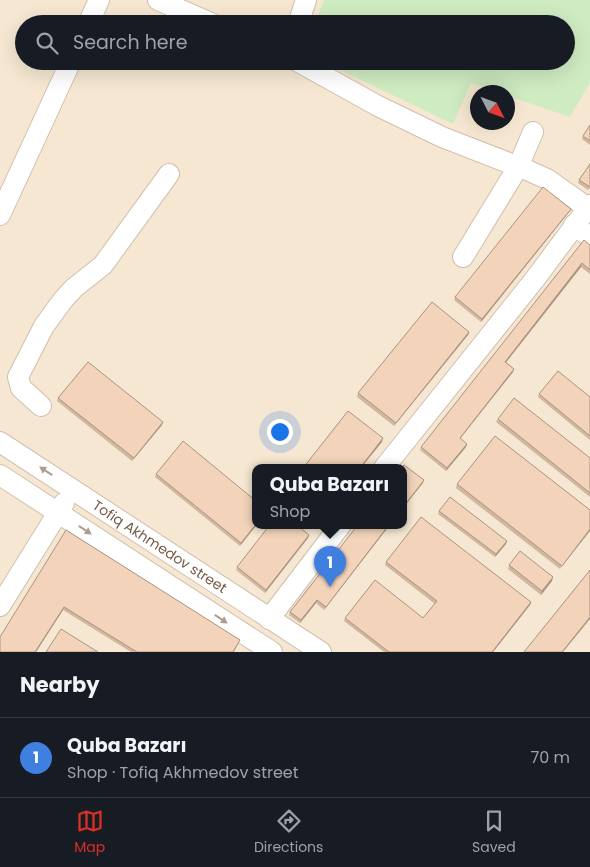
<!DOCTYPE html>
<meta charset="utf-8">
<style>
:root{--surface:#171b24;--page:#20242c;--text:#f1f3f6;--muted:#9ea1a6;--line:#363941;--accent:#d93025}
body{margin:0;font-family:Poppins,sans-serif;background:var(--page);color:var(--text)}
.compass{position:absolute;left:470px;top:85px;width:45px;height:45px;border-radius:50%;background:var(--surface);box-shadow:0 5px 20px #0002;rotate:132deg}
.you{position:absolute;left:279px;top:431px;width:18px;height:18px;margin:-12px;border:4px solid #fff;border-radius:50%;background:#1a73e8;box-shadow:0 0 0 8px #1a73e833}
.badge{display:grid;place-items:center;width:32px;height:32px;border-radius:50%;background:var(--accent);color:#fff;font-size:16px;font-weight:700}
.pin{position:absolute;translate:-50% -41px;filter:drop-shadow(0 1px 2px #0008)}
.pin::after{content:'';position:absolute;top:26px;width:18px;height:15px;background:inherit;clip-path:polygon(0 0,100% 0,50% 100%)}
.popup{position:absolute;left:252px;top:464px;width:155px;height:65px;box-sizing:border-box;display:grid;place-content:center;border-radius:10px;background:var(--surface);filter:drop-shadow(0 1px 4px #0005);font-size:16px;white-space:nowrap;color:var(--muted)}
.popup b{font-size:19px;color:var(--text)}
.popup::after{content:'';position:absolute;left:50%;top:100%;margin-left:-10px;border:10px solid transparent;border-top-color:var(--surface)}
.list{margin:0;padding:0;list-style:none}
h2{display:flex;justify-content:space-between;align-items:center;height:65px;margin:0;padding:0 20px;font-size:21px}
h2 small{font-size:16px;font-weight:400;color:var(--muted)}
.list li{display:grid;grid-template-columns:32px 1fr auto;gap:15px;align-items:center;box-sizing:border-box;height:80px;padding:0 20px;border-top:1px solid var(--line)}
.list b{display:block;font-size:19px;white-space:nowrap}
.list p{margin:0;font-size:16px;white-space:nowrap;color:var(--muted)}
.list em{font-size:16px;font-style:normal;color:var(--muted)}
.icon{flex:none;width:28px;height:28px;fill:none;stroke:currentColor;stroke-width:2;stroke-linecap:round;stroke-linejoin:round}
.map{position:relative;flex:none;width:590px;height:652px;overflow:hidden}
.search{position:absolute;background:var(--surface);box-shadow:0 5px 20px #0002;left:15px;right:15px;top:15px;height:55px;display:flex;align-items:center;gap:12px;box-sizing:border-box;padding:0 18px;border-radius:28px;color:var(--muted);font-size:19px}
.sheet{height:145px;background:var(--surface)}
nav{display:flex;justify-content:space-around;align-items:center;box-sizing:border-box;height:70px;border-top:1px solid var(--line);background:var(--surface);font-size:14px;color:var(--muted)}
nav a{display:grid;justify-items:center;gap:2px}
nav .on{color:var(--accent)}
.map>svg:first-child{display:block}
.residential{fill:#f5e7d1;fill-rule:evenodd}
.green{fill:#cfebc1}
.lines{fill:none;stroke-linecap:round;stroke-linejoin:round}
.minor-casing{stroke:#d1bfac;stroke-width:22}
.minor{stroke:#fff;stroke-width:20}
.wall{fill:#d1b6a0}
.shaded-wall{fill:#aa9482}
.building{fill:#f3d4ba;stroke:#aa9482}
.oneway{fill:#ad9d91}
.labels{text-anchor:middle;stroke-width:5;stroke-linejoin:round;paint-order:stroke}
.street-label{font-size:14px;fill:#765b48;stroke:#fff8ea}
</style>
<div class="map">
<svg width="590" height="652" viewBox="0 0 590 652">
<rect width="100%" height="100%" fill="#fdf5e3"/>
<path class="residential" d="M 0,0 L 590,0 L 590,652 L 0,652 ZM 24,24 L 566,24 L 566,61 L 24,61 ZM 478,92 L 508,92 L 508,122 L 478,122 ZM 256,468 L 404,468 L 404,526 L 256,526 Z"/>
<path class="green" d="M 324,0 L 590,0 L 590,82 L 570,117 L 508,96 L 508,92 L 499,92 L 471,83 L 453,124 L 322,61 L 566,61 L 566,24 L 315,24 Z"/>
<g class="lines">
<defs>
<g id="minor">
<path d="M 158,0 L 213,24"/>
<path d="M 88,24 L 99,0"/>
<path d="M 298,24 L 306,0"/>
<path d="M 297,61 L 378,106 L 442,137 L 527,170 L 547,179 L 588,208"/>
<path d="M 0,215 L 71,61"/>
<path d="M 574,225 L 590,237"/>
<path d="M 463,257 L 518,167 L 533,132"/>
<path d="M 41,406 L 21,388 L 18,377 L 44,326 L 63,300 L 74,288 L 103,265 L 169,174"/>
<path id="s1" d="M 0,442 L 321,652"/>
<path d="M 384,468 L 535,279 L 590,205"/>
<path d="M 0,475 L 272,652"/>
<path d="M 0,606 L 64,503"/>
<path d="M 269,619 L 340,526"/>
</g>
</defs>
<use href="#minor" class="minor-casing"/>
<use href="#minor" class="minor"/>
</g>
<g class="wall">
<path d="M 590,125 L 590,145 L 582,139 L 583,136 Z"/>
<path d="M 590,164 L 590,188 L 588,190 L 578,183 L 579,180 Z"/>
<path d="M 571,209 L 569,212 L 481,322 L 454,300 L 455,297 Z"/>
<path d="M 590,245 L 590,274 L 581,267 L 506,362 L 514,369 L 513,372 L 460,439 L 467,444 L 466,447 L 446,471 L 420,450 L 421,447 Z"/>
<path d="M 469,332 L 468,335 L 394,426 L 357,397 L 358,393 Z"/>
<path d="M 539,394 L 590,397 L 590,440 L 538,397 Z"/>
<path d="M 58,398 L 162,425 L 132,461 L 57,401 Z"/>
<path d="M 498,419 L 590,458 L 590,497 L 496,422 Z"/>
<path d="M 156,474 L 256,501 L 240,546 L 155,477 Z"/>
<path d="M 457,484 L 590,510 L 560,569 L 456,488 Z"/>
<path d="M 439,511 L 507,541 L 506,544 L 495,557 L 438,514 Z"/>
<path d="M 357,526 L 389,526 L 324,610 L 316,603 L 300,623 L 289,615 L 290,612 Z"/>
<path d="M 66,530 L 240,640 L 234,652 L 131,652 L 63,610 L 36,652 L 0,652 Z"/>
<path d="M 309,535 L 308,538 L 265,593 L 236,570 L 237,567 Z"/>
<path d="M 386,562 L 531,602 L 530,605 L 493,652 L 384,652 L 344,621 L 345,618 L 423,618 L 435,604 L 385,565 Z"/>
<path d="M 509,565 L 552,581 L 541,595 L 508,569 Z"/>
</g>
<g class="shaded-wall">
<path d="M 571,209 L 569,212 L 481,322 L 482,319 Z"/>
<path d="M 582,263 L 581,267 L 504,365 L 505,362 Z"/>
<path d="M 469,332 L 468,335 L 394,426 L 396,423 Z"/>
<path d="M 514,369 L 513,372 L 458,441 L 460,438 Z"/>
<path d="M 163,422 L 162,425 L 132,461 L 134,458 Z"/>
<path d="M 383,438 L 382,442 L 361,468 L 360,468 Z"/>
<path d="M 467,444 L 466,447 L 446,471 L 447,468 Z"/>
<path d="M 424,480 L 423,483 L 404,507 L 404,506 Z"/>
<path d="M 256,524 L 256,526 L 240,546 L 241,543 Z"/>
<path d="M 388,526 L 389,526 L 324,610 L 326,607 Z"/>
<path d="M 590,529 L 590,531 L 560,569 L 562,566 Z"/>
<path d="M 309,535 L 308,538 L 265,593 L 266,590 Z"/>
<path d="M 507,541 L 506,544 L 495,557 L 496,554 Z"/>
<path d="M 553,577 L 552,581 L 541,595 L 542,591 Z"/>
<path d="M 317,600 L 316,603 L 300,623 L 301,620 Z"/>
<path d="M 531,602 L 530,605 L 493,652 L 492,652 Z"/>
<path d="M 64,607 L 63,610 L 36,652 L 35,652 Z"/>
<path d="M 590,617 L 590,619 L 563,652 L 562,652 Z"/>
</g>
<g class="building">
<path d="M 590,125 L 590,141 L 583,136 Z"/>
<path d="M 590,164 L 590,187 L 579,180 Z"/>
<path d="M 543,187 L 571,209 L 482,319 L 455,297 Z"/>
<path d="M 584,240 L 590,245 L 590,270 L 582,263 L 505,362 L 514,369 L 460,438 L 467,444 L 447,468 L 421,447 Z"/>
<path d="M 432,302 L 469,332 L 396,423 L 358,393 Z"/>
<path d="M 88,362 L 163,422 L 134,458 L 58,398 Z"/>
<path d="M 558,371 L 590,397 L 590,436 L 539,394 Z"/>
<path d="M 514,398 L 590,458 L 590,493 L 498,419 Z"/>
<path d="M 348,411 L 383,438 L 360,468 L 303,468 Z"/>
<path d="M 495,436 L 590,510 L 590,529 L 562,566 L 457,484 Z"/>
<path d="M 183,441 L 256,501 L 256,524 L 241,543 L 156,474 Z"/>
<path d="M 404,465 L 424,480 L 404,506 L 404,468 L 401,468 Z"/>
<path d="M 450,497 L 507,541 L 496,554 L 439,511 Z"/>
<path d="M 421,517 L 531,602 L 492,652 L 389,652 L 345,618 L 375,580 L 423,618 L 437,601 L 386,562 Z"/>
<path d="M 269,526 L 298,526 L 309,535 L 266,590 L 237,567 Z"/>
<path d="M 357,526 L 388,526 L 326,607 L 317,600 L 301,620 L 290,612 Z"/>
<path d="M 66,530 L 240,640 L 233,652 L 137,652 L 64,607 L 35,652 L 0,652 L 0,637 Z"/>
<path d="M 520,551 L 553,577 L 542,591 L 509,565 Z"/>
<path d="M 590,570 L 590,617 L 562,652 L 524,652 Z"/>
<path d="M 61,629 L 98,652 L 46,652 Z"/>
</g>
<defs><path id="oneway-solid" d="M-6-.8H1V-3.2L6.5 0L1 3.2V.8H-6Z" transform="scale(1.25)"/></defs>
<g class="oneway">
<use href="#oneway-solid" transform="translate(46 471) rotate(-147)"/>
<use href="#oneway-solid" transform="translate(85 530) rotate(33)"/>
<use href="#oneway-solid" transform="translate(221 619) rotate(33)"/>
</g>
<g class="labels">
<g class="street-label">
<text dy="5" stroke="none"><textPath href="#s1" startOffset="191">Tofiq Akhmedov street</textPath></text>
</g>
</g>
</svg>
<svg class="compass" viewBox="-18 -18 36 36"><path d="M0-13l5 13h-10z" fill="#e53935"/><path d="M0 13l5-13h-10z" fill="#9ea1a6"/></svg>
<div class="you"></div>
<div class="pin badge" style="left:330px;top:587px;background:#3f7fe0">1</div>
<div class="popup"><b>Quba Bazarı</b>Shop</div>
<div class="search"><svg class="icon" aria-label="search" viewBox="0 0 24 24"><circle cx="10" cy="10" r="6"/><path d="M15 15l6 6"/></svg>Search here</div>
</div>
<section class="sheet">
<h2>Nearby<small></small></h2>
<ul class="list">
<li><span class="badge" style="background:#3f7fe0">1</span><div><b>Quba Bazarı</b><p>Shop · Tofiq Akhmedov street</p></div><em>70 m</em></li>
</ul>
</section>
<nav>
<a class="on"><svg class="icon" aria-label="map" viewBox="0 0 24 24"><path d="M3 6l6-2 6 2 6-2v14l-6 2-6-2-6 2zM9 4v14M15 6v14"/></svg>Map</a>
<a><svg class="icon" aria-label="directions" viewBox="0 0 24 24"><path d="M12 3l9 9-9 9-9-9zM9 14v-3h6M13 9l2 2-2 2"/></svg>Directions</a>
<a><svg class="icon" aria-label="saved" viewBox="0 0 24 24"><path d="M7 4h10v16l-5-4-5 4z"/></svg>Saved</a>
</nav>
